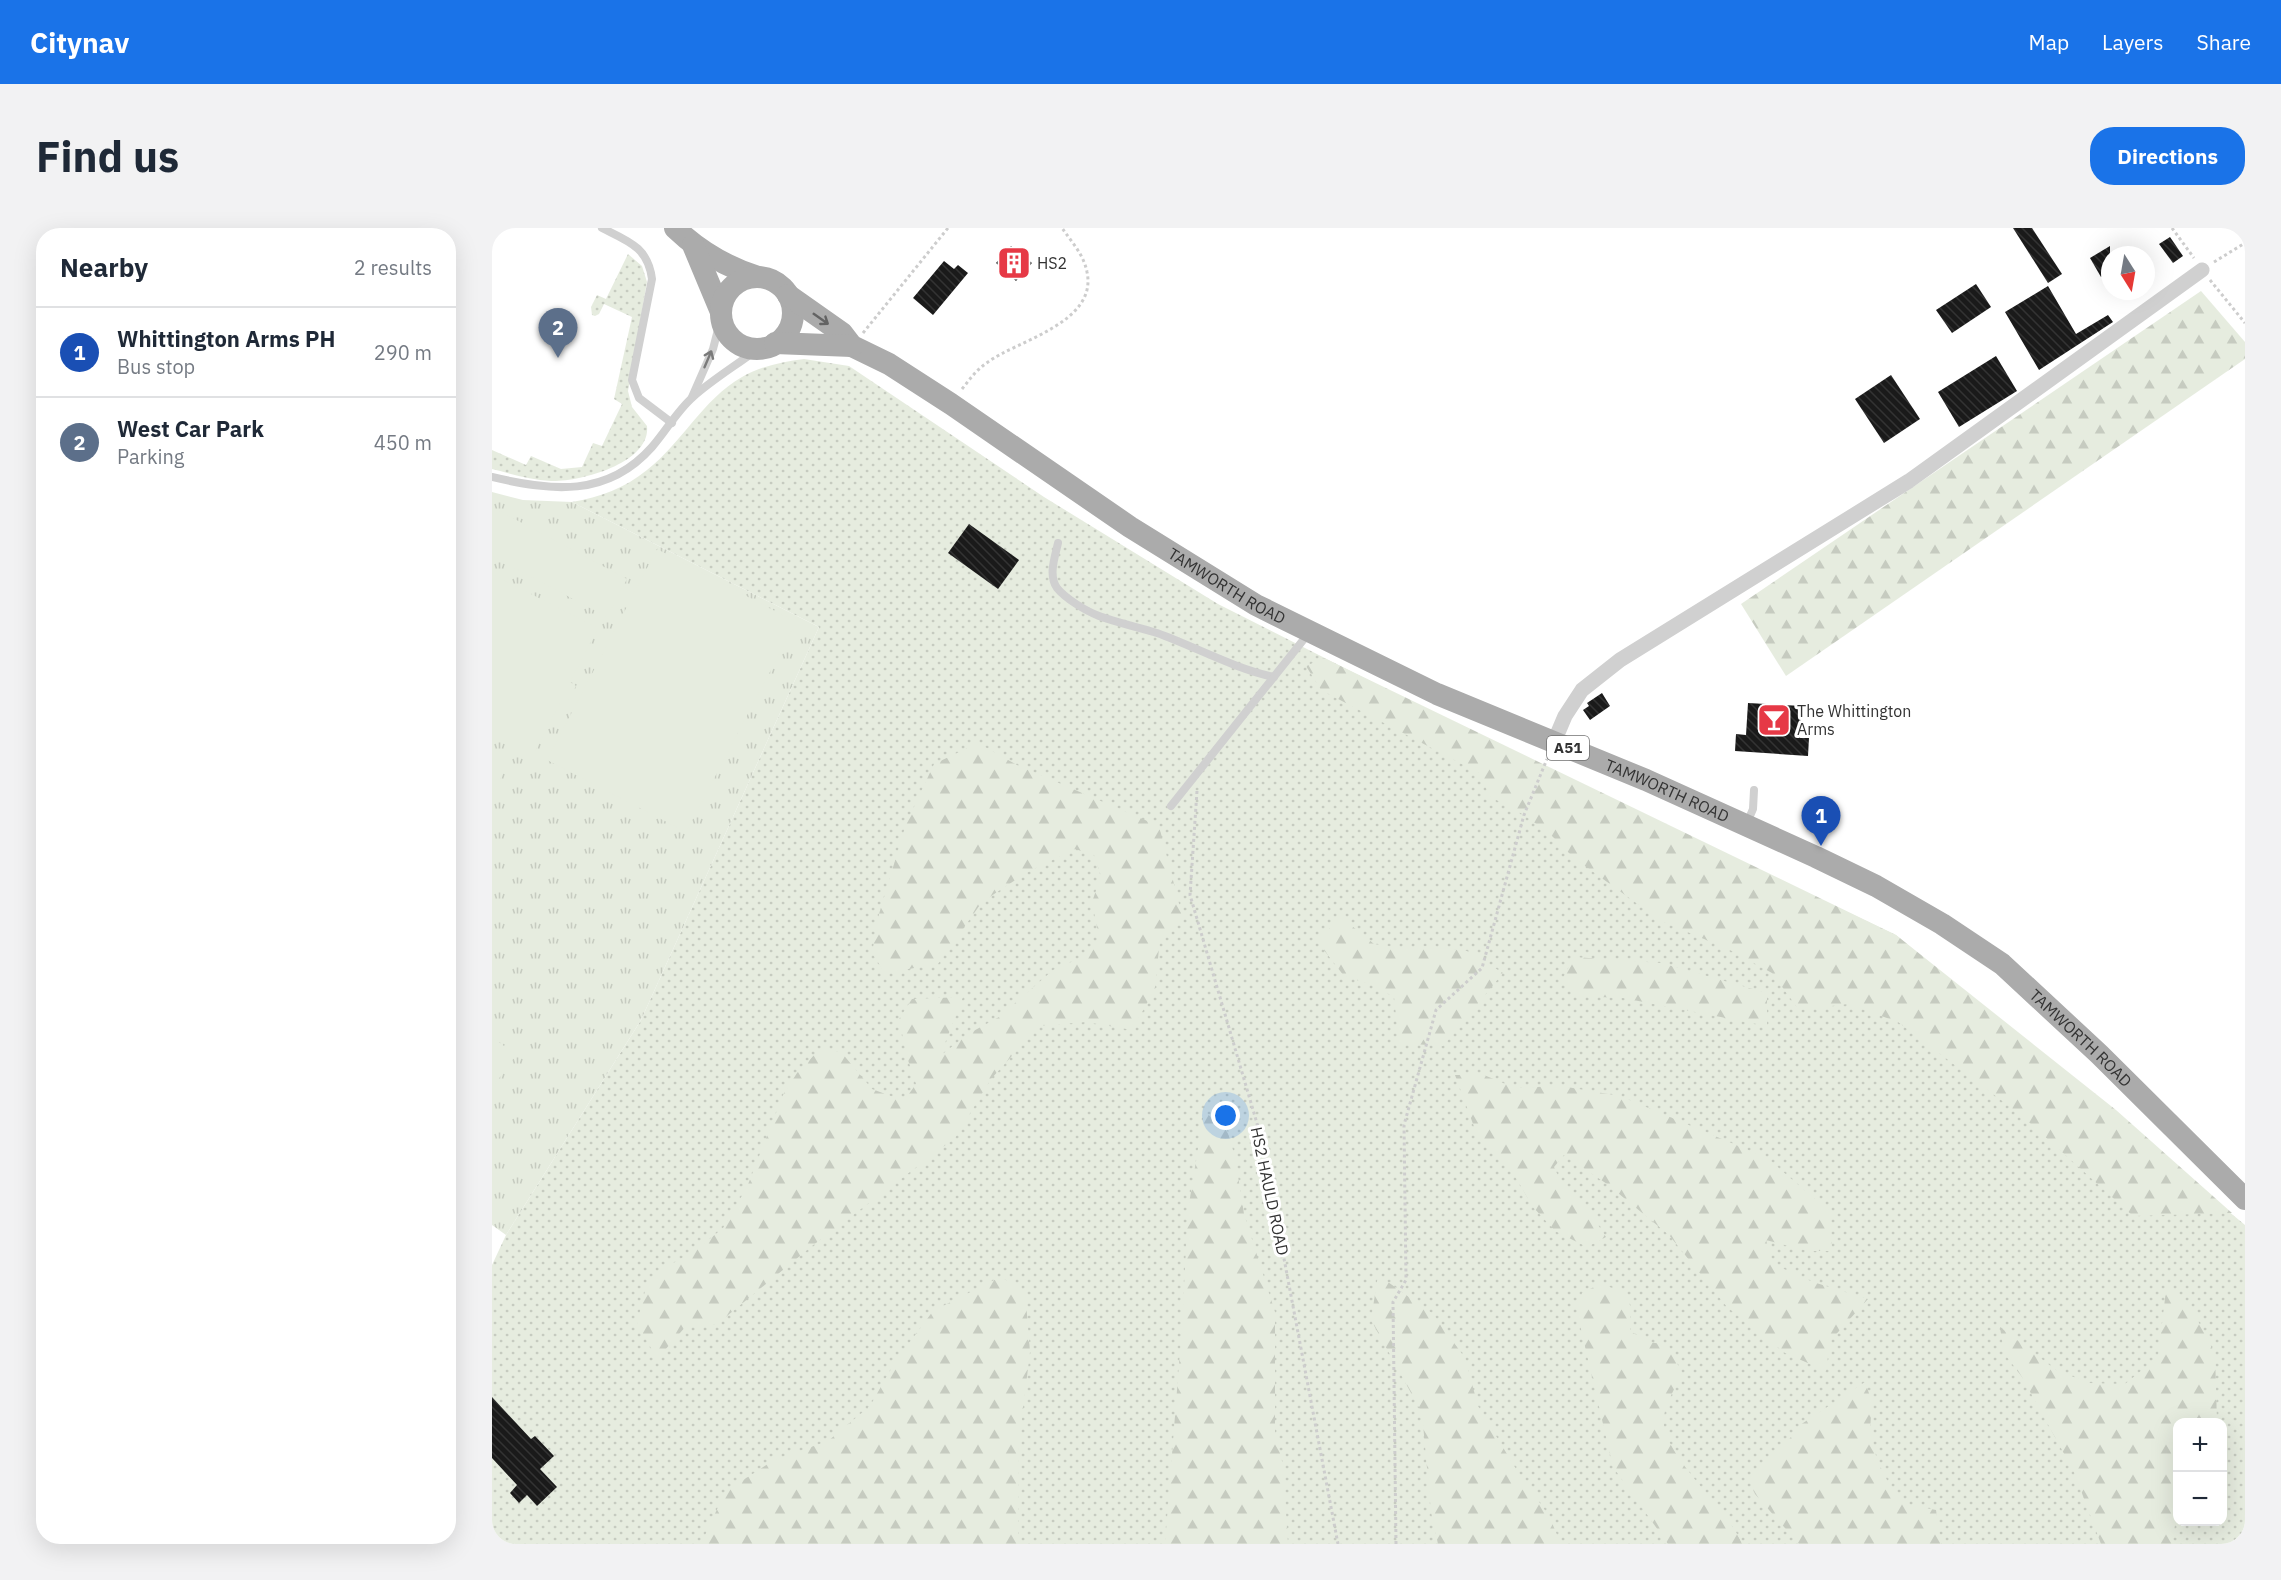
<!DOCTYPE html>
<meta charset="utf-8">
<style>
:root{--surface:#fff;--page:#f2f2f3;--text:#1f2937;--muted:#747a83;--line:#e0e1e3;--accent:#1a73e8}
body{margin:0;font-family:"IBM Plex Sans",sans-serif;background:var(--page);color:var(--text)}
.controls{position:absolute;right:18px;bottom:18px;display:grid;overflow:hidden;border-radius:12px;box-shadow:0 6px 24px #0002}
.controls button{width:54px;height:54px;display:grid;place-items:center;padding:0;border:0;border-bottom:2px solid var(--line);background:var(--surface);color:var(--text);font:30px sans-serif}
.compass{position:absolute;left:1609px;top:18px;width:54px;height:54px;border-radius:50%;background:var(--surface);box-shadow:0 6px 24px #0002;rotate:169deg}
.you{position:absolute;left:734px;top:888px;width:21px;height:21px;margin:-15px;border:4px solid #fff;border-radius:50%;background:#1a73e8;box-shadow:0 0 0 9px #1a73e833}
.badge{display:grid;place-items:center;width:39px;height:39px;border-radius:50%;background:var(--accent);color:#fff;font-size:20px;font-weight:700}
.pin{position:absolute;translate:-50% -50px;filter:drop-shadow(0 2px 3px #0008)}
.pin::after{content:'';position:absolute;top:32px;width:21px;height:18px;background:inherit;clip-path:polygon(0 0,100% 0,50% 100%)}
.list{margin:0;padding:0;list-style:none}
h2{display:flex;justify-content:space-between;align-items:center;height:78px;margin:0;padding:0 24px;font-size:26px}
h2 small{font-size:20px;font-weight:400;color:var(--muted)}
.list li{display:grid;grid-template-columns:39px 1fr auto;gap:18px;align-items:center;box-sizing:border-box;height:90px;padding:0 24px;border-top:2px solid var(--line)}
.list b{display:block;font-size:22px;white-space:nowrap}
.list p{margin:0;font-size:20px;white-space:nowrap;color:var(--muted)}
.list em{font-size:20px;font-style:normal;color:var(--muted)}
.map{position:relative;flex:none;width:1753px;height:1316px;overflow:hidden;border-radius:24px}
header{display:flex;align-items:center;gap:36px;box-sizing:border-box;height:84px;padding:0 30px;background:var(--accent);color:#fff}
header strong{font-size:28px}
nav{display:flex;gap:33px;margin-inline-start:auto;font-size:21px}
.intro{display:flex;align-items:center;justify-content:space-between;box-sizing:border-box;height:144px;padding:0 36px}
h1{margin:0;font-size:42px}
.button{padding:15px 27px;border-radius:24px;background:var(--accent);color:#fff;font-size:21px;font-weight:700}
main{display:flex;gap:36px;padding:0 36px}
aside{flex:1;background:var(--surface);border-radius:24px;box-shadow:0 6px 24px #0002}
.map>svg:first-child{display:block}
.grass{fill:url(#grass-dots);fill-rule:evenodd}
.forest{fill:url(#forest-firs)}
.park{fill:url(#park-tufts)}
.pitch{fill:#e6ecdf}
.building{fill:url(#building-back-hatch)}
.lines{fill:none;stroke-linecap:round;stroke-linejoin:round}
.path{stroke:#cdcdcd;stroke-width:3;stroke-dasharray:3 3;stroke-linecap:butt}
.service{stroke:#d0d0d0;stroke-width:8}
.minor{stroke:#d0d0d0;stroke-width:15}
.primary{stroke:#ababab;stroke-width:22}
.oneway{stroke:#636363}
.oneway2{stroke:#7a7a7a}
.labels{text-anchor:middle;stroke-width:6;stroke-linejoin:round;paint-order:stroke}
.shield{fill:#fff;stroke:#707070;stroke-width:1.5}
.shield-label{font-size:15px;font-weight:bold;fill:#333}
.poi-label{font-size:16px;fill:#333;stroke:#fff;text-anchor:start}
.street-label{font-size:16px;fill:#333;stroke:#fff}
</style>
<header>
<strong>Citynav</strong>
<nav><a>Map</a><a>Layers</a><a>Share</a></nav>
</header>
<div class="intro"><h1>Find us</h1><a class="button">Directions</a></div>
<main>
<aside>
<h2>Nearby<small>2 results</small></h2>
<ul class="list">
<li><span class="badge" style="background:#1a4fb4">1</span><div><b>Whittington Arms PH</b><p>Bus stop</p></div><em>290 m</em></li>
<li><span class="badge" style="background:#5c6f8a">2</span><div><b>West Car Park</b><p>Parking</p></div><em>450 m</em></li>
</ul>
</aside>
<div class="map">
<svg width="1753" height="1316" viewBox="0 0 1753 1316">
<defs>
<pattern id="grass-dots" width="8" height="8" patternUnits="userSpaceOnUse" patternTransform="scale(1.5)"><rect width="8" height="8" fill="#e6ecdf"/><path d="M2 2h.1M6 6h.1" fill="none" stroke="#c6cbc0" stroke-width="1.8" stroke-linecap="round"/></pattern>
<pattern id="forest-firs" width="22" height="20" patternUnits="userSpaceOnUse" patternTransform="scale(1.5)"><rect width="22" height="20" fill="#e6ecdf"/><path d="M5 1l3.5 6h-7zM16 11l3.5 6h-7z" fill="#c6cbc0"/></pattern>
<pattern id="park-tufts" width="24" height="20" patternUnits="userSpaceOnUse" patternTransform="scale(1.5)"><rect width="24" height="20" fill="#e6ecdf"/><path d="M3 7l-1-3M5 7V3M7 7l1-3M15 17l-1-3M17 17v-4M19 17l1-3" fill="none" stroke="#c6cbc0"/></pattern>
<pattern id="building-back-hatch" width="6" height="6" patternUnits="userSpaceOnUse" patternTransform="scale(1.5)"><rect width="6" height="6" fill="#1a1a1a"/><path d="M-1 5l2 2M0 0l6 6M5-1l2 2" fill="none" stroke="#333"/></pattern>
</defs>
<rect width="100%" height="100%" fill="#fff"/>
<g class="grass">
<path d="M 136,26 L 150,38 L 155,54 L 136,163 L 140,179 L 155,198 C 159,235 88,254 59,253 C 39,252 20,246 0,241 L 0,222 L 34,237 L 39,228 L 69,241 L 90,239 L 101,215 L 110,218 L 130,176 L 122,171 L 140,89 L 112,76 L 107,86 L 103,88 L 100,87 L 99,79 L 105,67 L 114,71 Z"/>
<path d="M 312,131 L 357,138 L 552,269 L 726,376 L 1028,529 L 1404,707 L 1753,997 L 1753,1316 L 0,1316 L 0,1037 L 14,1007 L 149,792 L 327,399 L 80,274 C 108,269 133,260 155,242 C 190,215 210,172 250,149 C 269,138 290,134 312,131 ZM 1686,1194 L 1730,1194 L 1730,1294 L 1686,1294 Z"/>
</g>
<g class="forest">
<path d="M 1709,63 L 1753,114 L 1753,131 L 1294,448 L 1249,376 Z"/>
<path d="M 832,430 L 1404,707 L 1624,882 L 1740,985 L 1641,988 L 1530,888 L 1406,794 L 1356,776 L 1307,782 L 1280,745 L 1236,721 L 1169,693 L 1082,630 L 1058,606 L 1032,587 L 997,568 L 989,546 L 829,462 L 814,438 Z"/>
<path d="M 486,515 L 525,537 L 667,598 L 691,691 L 668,710 L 663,761 L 640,802 L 594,794 L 547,798 L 499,851 L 463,910 L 320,1018 L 224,1097 L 195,1097 L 165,1131 L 145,1095 L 153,1063 L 162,1046 L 204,1022 L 231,1000 L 255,959 L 291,867 L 305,845 L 327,822 L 349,824 L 380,861 L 412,873 L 424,856 L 415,829 L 407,791 L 420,771 L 471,769 L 448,828 L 476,806 L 507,789 L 561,742 L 597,726 L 607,709 L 600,674 L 609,648 L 602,627 L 583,621 L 534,645 L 490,674 L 446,736 L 393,745 L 380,725 L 387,686 L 414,596 L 442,536 Z"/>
<path d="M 849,689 L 882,716 L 909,720 L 938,718 L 975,723 L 1011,745 L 951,818 L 907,815 L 902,769 L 880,757 L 852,748 L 825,713 Z"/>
<path d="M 1082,729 L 1169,735 L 1275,765 L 1275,798 L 1131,770 L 1083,768 L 1070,752 Z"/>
<path d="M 963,847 L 992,847 L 1023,860 L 1069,858 L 1128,868 L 1275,930 L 1337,983 L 1340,1023 L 1316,1023 L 1274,1012 L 1281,1036 L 1321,1054 L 1376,1071 L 1338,1113 L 1334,1143 L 1293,1125 L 1235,1079 L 1177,1007 L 1115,956 L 1072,927 L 1062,939 L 1069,954 L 1095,980 L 1114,1009 L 1095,1019 L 1063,1003 L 1041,979 L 1014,933 L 984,904 Z"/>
<path d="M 712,884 L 734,898 L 743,929 L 752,986 L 783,1084 L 783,1205 L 791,1237 L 796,1316 L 673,1316 L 690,1098 L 696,982 Z"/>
<path d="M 886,1047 L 941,1086 L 973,1130 L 986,1178 L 1024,1241 L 1057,1288 L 1069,1316 L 946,1316 L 939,1284 L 930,1185 L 879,1092 Z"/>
<path d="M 508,1049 L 533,1062 L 538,1124 L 527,1214 L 526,1316 L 209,1316 L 233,1264 L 282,1232 L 336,1213 L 378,1178 L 403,1134 L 441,1083 Z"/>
<path d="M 1675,1054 L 1702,1085 L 1723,1126 L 1725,1194 L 1686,1194 L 1686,1278 L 1680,1316 L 1609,1316 L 1582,1244 L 1530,1149 L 1512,1125 L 1508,1099 L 1564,1142 L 1597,1155 L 1633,1156 L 1666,1129 Z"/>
<path d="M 1108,1056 L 1130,1063 L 1138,1077 L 1138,1103 L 1157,1114 L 1176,1117 L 1190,1145 C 1184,1159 1174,1174 1172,1188 C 1165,1223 1237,1281 1250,1316 L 1176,1316 L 1121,1239 L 1085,1084 L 1090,1065 Z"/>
<path d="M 1373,1154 L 1380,1174 L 1378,1202 L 1385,1232 L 1400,1262 L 1418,1277 L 1444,1282 L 1449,1316 L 1307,1316 L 1263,1266 L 1257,1251 L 1289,1222 L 1308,1197 Z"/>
</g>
<path class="park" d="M 0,264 L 31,272 L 80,274 L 327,399 L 149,792 L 14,1007 L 0,997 Z"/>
<g class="pitch">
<path d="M 0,279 L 135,351 L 115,389 L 0,328 Z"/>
<path d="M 165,321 L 304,394 L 194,604 L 55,532 Z"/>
<path d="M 0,346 L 106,400 L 78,454 L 84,458 L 75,475 L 69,473 L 42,525 L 0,504 Z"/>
<path d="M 0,533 L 14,540 L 0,566 Z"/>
<path d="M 0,809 L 24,827 L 0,860 Z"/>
</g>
<g class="building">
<path d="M 1521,0 L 1540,0 L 1570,46 L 1556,55 Z"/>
<path d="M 1678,9 L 1691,28 L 1681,35 L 1667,16 Z"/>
<path d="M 519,18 L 540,35 L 524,53 L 504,35 Z"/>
<path d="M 1618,18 L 1618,43 L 1609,49 L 1598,30 Z"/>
<path d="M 452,33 L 462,41 L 466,37 L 476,45 L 441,87 L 421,70 Z"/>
<path d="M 1484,56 L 1499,79 L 1460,105 L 1444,82 Z"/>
<path d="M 1556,58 L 1584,106 L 1616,87 L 1621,94 L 1547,142 L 1513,84 Z"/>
<path d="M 1504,128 L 1525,163 L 1467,199 L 1446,164 Z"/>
<path d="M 1399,147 L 1428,191 L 1392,215 L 1363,171 Z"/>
<path d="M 477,296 L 527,332 L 506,361 L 456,325 Z"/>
<path d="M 1110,465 L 1118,478 L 1098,492 L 1091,482 L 1097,478 L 1095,475 Z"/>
<path d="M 1256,475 L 1311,478 L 1308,510 L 1317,510 L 1316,528 L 1243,523 L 1244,506 L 1254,507 Z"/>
<path d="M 0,1169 L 39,1211 L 43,1208 L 62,1228 L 48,1241 L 65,1259 L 45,1278 L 35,1267 L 27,1275 L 18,1265 L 25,1257 L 0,1230 Z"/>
</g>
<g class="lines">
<g class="path">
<path d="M 1680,0 L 1702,30"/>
<path d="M 1722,34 L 1753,15"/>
<path d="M 1718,52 L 1753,95"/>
<path d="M 371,105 L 456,0"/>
<path d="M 470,161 C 478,151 485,141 496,134 C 524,113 606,95 595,44 C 592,27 579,13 570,0"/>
<path d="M 705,563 L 698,667 L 769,909 L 846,1316"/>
<path d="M 904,1316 L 901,1074 L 914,1052 L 912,897 L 944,782 L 990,740 L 1032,587 L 1055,531"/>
</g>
<g class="service">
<path d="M 110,0 C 136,13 156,19 160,51 L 140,152 L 147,170 L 180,195"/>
<path d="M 200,169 L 221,121 L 229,90"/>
<path d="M 0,249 C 59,263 115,270 160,219 C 174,203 185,183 201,169 C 221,151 245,137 267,120"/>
<path d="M 566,315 C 563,329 556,347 565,360 C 574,371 594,383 607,388 C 626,395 646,399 665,405 C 704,419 741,440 782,449"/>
<path d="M 679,578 L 816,406"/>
<path d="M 1255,595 L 1261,581 L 1262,562"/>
</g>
<path class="minor" d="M 1062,514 L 1073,488 L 1090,462 L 1128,432 L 1417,253 L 1710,42"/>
<g class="primary">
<path d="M 183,0 C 207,23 234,39 266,49"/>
<path d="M 201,17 L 229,84"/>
<circle cx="265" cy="85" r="36"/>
<path id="s1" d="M 296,67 L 350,105 L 360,118 L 397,136 L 459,176 L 638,299 L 764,377 L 945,466 L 1154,552 L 1324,629 L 1384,658 L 1450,696 L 1510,736 L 1607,826 L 1753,971"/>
<path d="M 283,115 L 360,118"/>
</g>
</g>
<defs><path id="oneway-shaft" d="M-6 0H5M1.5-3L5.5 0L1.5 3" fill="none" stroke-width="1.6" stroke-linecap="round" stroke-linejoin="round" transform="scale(1.5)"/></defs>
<use class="oneway" href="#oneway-shaft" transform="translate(329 91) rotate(35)"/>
<use class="oneway2" href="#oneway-shaft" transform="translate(216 131) rotate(-67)"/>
<defs>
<symbol id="building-square" viewBox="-11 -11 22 22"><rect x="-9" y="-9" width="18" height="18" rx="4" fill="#e63946" stroke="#fff"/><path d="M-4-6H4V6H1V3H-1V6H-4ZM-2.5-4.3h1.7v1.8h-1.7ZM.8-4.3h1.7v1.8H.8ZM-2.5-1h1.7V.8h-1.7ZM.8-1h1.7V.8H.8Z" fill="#fff"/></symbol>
<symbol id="bar-square" viewBox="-11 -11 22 22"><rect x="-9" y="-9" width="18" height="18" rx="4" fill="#e63946" stroke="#fff"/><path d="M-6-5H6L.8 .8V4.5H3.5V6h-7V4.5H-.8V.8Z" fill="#fff"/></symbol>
</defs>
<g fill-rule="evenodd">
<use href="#building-square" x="503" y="16" width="38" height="38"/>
<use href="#bar-square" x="1263" y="473" width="38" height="38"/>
</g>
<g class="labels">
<rect class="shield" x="1055" y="508" width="42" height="24" rx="4.5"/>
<g class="shield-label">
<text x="1076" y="525">A51</text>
</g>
<g class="poi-label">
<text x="545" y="41">HS2</text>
<text x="1305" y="489">The Whittington<tspan x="1305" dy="18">Arms</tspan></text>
</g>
<g class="street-label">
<text dy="6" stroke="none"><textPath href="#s1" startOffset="528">TAMWORTH ROAD</textPath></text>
<text dy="6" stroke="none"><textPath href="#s1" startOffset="1014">TAMWORTH ROAD</textPath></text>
<text dy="6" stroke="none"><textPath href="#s1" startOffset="1500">TAMWORTH ROAD</textPath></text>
<text transform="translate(778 963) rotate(78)" y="6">HS2 HAULD ROAD</text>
</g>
</g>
</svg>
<div class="controls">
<button>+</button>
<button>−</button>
</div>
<svg class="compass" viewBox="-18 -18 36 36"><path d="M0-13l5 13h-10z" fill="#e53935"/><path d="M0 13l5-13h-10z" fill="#747a83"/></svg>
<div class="you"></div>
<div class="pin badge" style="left:1329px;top:618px;background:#1a4fb4">1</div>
<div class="pin badge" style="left:66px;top:130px;background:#5c6f8a">2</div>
</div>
</main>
